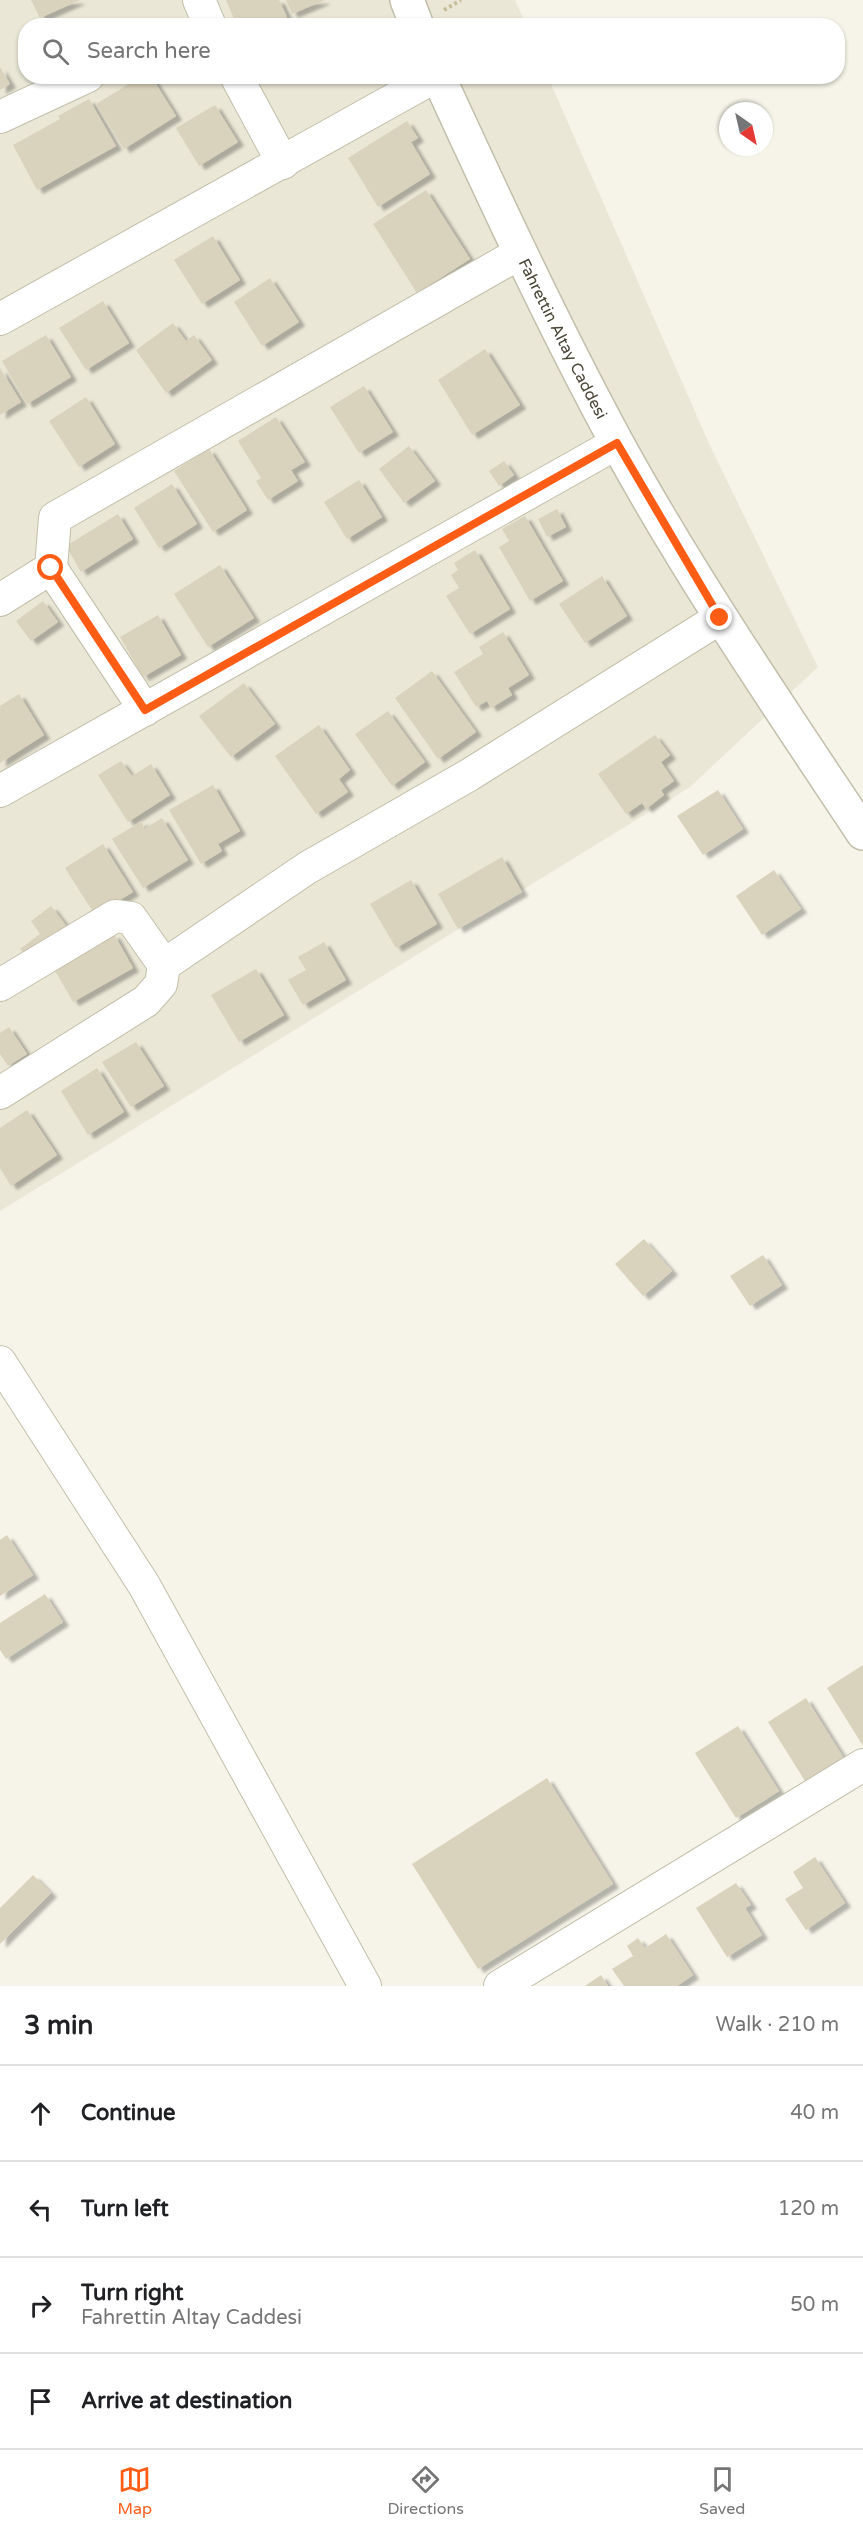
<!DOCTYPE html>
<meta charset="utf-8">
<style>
:root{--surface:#fff;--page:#f6f6f6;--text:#202124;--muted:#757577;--line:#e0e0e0;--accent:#ff5d16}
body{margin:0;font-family:"Varela Round",sans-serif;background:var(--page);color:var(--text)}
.compass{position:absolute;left:719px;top:102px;width:54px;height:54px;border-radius:50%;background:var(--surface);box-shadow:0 2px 4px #0004;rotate:146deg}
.stop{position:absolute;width:18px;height:18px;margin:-14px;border:4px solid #ff5d16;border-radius:50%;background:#fff}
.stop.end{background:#ff5d16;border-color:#fff;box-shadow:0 2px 6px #0008}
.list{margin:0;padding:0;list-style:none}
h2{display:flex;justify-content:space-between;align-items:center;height:78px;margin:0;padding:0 24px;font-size:26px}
h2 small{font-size:20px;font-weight:400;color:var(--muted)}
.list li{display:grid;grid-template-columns:39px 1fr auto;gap:18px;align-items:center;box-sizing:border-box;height:96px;padding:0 24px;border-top:2px solid var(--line)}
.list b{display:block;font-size:22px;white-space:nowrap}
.list p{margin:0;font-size:20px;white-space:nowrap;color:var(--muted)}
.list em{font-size:20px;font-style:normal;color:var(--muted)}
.icon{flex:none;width:33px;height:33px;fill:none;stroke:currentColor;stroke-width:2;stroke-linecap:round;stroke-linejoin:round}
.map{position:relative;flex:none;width:863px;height:1986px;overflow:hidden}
.search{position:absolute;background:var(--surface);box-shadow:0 2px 4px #0004;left:18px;right:18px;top:18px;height:66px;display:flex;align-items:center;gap:15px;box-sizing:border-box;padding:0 21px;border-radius:24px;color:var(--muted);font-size:22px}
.sheet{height:462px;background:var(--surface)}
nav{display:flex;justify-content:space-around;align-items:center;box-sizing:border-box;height:84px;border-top:2px solid var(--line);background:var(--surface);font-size:16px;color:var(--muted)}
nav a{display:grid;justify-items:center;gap:3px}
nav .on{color:var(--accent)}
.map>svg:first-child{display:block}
.residential{fill:#eae7d6}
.building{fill:#d9d2bc;filter:url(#shadow)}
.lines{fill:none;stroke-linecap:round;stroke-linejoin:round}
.minor-casing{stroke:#c3beaa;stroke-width:34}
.tertiary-casing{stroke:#c3beaa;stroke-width:36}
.path{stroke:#c6bd99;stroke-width:4;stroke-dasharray:3 3;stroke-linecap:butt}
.minor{stroke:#fff;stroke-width:32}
.tertiary{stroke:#fff;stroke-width:33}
.route{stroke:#ff5d16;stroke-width:8}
.labels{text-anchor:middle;stroke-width:5;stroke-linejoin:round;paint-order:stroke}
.street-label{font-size:16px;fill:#4a4536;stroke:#fff}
</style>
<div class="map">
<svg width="863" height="1986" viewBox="0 0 863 1986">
<defs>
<filter id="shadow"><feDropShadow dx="6" dy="4" stdDeviation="1.5" flood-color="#0004"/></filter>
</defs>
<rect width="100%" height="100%" fill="#f6f4e8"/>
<path class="residential" d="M 0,0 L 515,0 L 526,25 L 26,26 L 26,76 L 548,77 L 711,448 L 818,667 L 690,787 L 0,1211 Z"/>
<g class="building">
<path d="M 31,0 L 80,0 L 40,18 Z"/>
<path d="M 226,0 L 279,0 L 287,17 L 268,26 L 237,26 Z"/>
<path d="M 286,0 L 325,0 L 292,14 Z"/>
<path d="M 0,67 L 10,84 L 0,90 Z"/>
<path d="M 142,76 L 151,76 L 176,116 L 124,149 L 96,104 Z"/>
<path d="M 89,99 L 116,146 L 37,190 L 13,145 L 60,119 L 58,116 Z"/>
<path d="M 215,105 L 238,142 L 199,166 L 176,128 Z"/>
<path d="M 407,121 L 418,138 L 411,142 L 430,174 L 378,207 L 348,158 Z"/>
<path d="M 426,190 L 470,259 L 417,293 L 373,224 Z"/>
<path d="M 213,236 L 240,280 L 202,304 L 174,260 Z"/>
<path d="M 270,278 L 299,322 L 262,346 L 234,302 Z"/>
<path d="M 103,301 L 129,343 L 86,370 L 59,328 Z"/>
<path d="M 173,323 L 186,341 L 194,335 L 212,360 L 166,393 L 136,350 Z"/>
<path d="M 46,335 L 71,377 L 27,404 L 2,361 Z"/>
<path d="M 485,349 L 520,405 L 472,435 L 438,380 Z"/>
<path d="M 0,368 L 21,402 L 0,415 Z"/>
<path d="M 364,386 L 393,432 L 359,453 L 330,407 Z"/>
<path d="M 86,397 L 115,444 L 79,467 L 49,421 Z"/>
<path d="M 276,417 L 305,462 L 291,470 L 298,481 L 268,500 L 256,481 L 261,478 L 238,441 Z"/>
<path d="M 409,446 L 435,481 L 404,503 L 379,469 Z"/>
<path d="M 209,449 L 247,510 L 213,532 L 174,471 Z"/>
<path d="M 504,461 L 514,475 L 499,486 L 489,471 Z"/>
<path d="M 359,480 L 382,517 L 347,539 L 324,502 Z"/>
<path d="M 172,484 L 197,524 L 159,548 L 134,508 Z"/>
<path d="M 557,509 L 566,527 L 547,537 L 538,519 Z"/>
<path d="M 118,514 L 133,539 L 81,572 L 66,546 Z"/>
<path d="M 525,516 L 563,581 L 530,601 L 499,547 L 509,541 L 502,529 Z"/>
<path d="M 475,550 L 510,609 L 470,634 L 446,596 L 459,588 L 451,575 L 458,570 L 454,563 Z"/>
<path d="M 220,565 L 254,618 L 208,647 L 174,594 Z"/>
<path d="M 602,576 L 627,616 L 585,643 L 559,604 Z"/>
<path d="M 43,601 L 58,622 L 31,641 L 16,621 Z"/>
<path d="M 158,615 L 181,655 L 143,677 L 120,637 Z"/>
<path d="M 503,632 L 529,675 L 508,688 L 512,695 L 491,708 L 487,701 L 476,707 L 454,672 L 483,654 L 479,647 Z"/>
<path d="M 432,671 L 476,732 L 438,759 L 395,698 Z"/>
<path d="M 244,683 L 275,724 L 231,757 L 199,716 Z"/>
<path d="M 19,694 L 44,735 L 0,763 L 0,706 Z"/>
<path d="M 388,711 L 425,762 L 392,786 L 355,734 Z"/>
<path d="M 319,725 L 350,770 L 339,779 L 348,792 L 316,814 L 275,756 Z"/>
<path d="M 655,735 L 670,755 L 661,762 L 674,781 L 661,790 L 664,795 L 646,809 L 642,803 L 626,814 L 598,774 Z"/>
<path d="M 121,761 L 132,776 L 151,764 L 170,795 L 128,822 L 98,775 Z"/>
<path d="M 213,785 L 240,831 L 218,844 L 222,851 L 201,864 L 169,810 Z"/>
<path d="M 718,790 L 743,829 L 703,855 L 677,816 Z"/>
<path d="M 162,818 L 188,860 L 143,888 L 112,839 L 142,821 L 144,829 Z"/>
<path d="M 103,844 L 133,892 L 95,915 L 65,868 Z"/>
<path d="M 502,857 L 522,892 L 458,929 L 438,894 Z"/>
<path d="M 774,870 L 801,909 L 762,935 L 736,896 Z"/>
<path d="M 411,880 L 437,924 L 396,948 L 370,904 Z"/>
<path d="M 51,906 L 68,928 L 27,958 L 20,949 L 40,934 L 31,921 Z"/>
<path d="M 114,934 L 133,968 L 73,1002 L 54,969 Z"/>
<path d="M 324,942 L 346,980 L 303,1005 L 288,980 L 306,970 L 298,957 Z"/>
<path d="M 256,969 L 284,1015 L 239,1042 L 211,995 Z"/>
<path d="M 9,1027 L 27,1054 L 8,1066 L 0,1054 L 0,1033 Z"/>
<path d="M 136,1042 L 164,1086 L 131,1107 L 102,1062 Z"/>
<path d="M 97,1068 L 124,1112 L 88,1135 L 61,1091 Z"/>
<path d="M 27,1110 L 57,1155 L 11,1186 L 0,1168 L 0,1128 Z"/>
<path d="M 644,1239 L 672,1271 L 643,1296 L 615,1264 Z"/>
<path d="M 763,1255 L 782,1285 L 750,1306 L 730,1276 Z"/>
<path d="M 7,1535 L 33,1575 L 0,1596 L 0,1540 Z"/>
<path d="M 45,1594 L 63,1622 L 6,1659 L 0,1650 L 0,1623 Z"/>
<path d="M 863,1665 L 863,1746 L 827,1688 Z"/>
<path d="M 806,1698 L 843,1757 L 805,1781 L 768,1722 Z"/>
<path d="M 738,1726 L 779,1791 L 736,1818 L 695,1753 Z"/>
<path d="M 547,1778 L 613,1884 L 478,1969 L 412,1864 Z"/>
<path d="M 815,1857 L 845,1903 L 806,1930 L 785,1899 L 803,1888 L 793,1872 Z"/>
<path d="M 33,1875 L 51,1893 L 0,1944 L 0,1908 Z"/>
<path d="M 736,1883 L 751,1905 L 745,1908 L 762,1935 L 727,1957 L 696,1908 Z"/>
<path d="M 666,1934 L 693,1975 L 677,1986 L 624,1986 L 612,1969 L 633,1956 L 627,1946 L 638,1938 L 645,1948 Z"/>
<path d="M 601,1975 L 608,1986 L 585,1986 Z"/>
</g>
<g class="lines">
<defs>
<g id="minor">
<path d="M 199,0 L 210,26"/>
<path d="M 236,76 L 283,163"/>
<path d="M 0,117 L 88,76"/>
<path d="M 0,319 L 436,76"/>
<path d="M 51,568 L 145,710"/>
<path d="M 0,600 L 51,568 L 55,518 L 520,253"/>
<path d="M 0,791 L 617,443"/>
<path d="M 164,965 L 307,868 L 469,775 L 720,618"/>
<path d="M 0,985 L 115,916 L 131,918 L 164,965 L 161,984 L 146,1001 L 0,1093"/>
<path d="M 0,1362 L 144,1585 L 365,1986"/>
<path d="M 500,1986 L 863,1765"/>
</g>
<g id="tertiary">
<path d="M 407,0 L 417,26"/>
<path id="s1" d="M 438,76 C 495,200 552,323 617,443 C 691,578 778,705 863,833"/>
</g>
</defs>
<use href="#minor" class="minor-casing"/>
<use href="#tertiary" class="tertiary-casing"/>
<path class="path" d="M 444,10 L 461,0"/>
<use href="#minor" class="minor"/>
<use href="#tertiary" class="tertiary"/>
</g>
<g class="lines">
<path class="route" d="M 51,568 L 145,710 L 617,443 L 720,618"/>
</g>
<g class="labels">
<g class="street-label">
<text dy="6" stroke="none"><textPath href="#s1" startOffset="291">Fahrettin Altay Caddesi</textPath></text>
</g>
</g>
</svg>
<svg class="compass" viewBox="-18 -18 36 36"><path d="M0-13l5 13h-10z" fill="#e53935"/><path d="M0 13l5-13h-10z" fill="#757577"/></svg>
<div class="stop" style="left:51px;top:568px"></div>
<div class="stop end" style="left:720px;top:618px"></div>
<div class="search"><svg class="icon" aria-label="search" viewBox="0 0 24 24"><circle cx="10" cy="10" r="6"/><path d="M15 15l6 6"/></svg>Search here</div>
</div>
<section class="sheet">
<h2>3 min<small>Walk · 210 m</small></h2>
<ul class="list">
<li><svg class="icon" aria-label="ahead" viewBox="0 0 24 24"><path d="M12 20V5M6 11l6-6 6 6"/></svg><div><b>Continue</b></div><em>40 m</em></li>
<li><svg class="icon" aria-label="left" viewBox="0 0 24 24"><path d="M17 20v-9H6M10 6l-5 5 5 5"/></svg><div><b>Turn left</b></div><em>120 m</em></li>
<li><svg class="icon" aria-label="right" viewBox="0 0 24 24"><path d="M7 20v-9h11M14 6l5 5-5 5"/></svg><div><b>Turn right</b><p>Fahrettin Altay Caddesi</p></div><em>50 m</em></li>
<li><svg class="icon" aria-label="arrive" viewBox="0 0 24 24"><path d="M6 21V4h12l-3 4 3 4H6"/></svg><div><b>Arrive at destination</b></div></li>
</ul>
</section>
<nav>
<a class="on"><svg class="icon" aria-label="map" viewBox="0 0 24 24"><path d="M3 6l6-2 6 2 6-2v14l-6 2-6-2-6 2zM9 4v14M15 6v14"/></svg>Map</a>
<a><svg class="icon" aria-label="directions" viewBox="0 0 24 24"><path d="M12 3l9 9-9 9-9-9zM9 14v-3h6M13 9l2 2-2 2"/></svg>Directions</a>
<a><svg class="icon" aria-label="saved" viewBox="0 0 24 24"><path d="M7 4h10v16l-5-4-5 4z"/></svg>Saved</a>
</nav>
